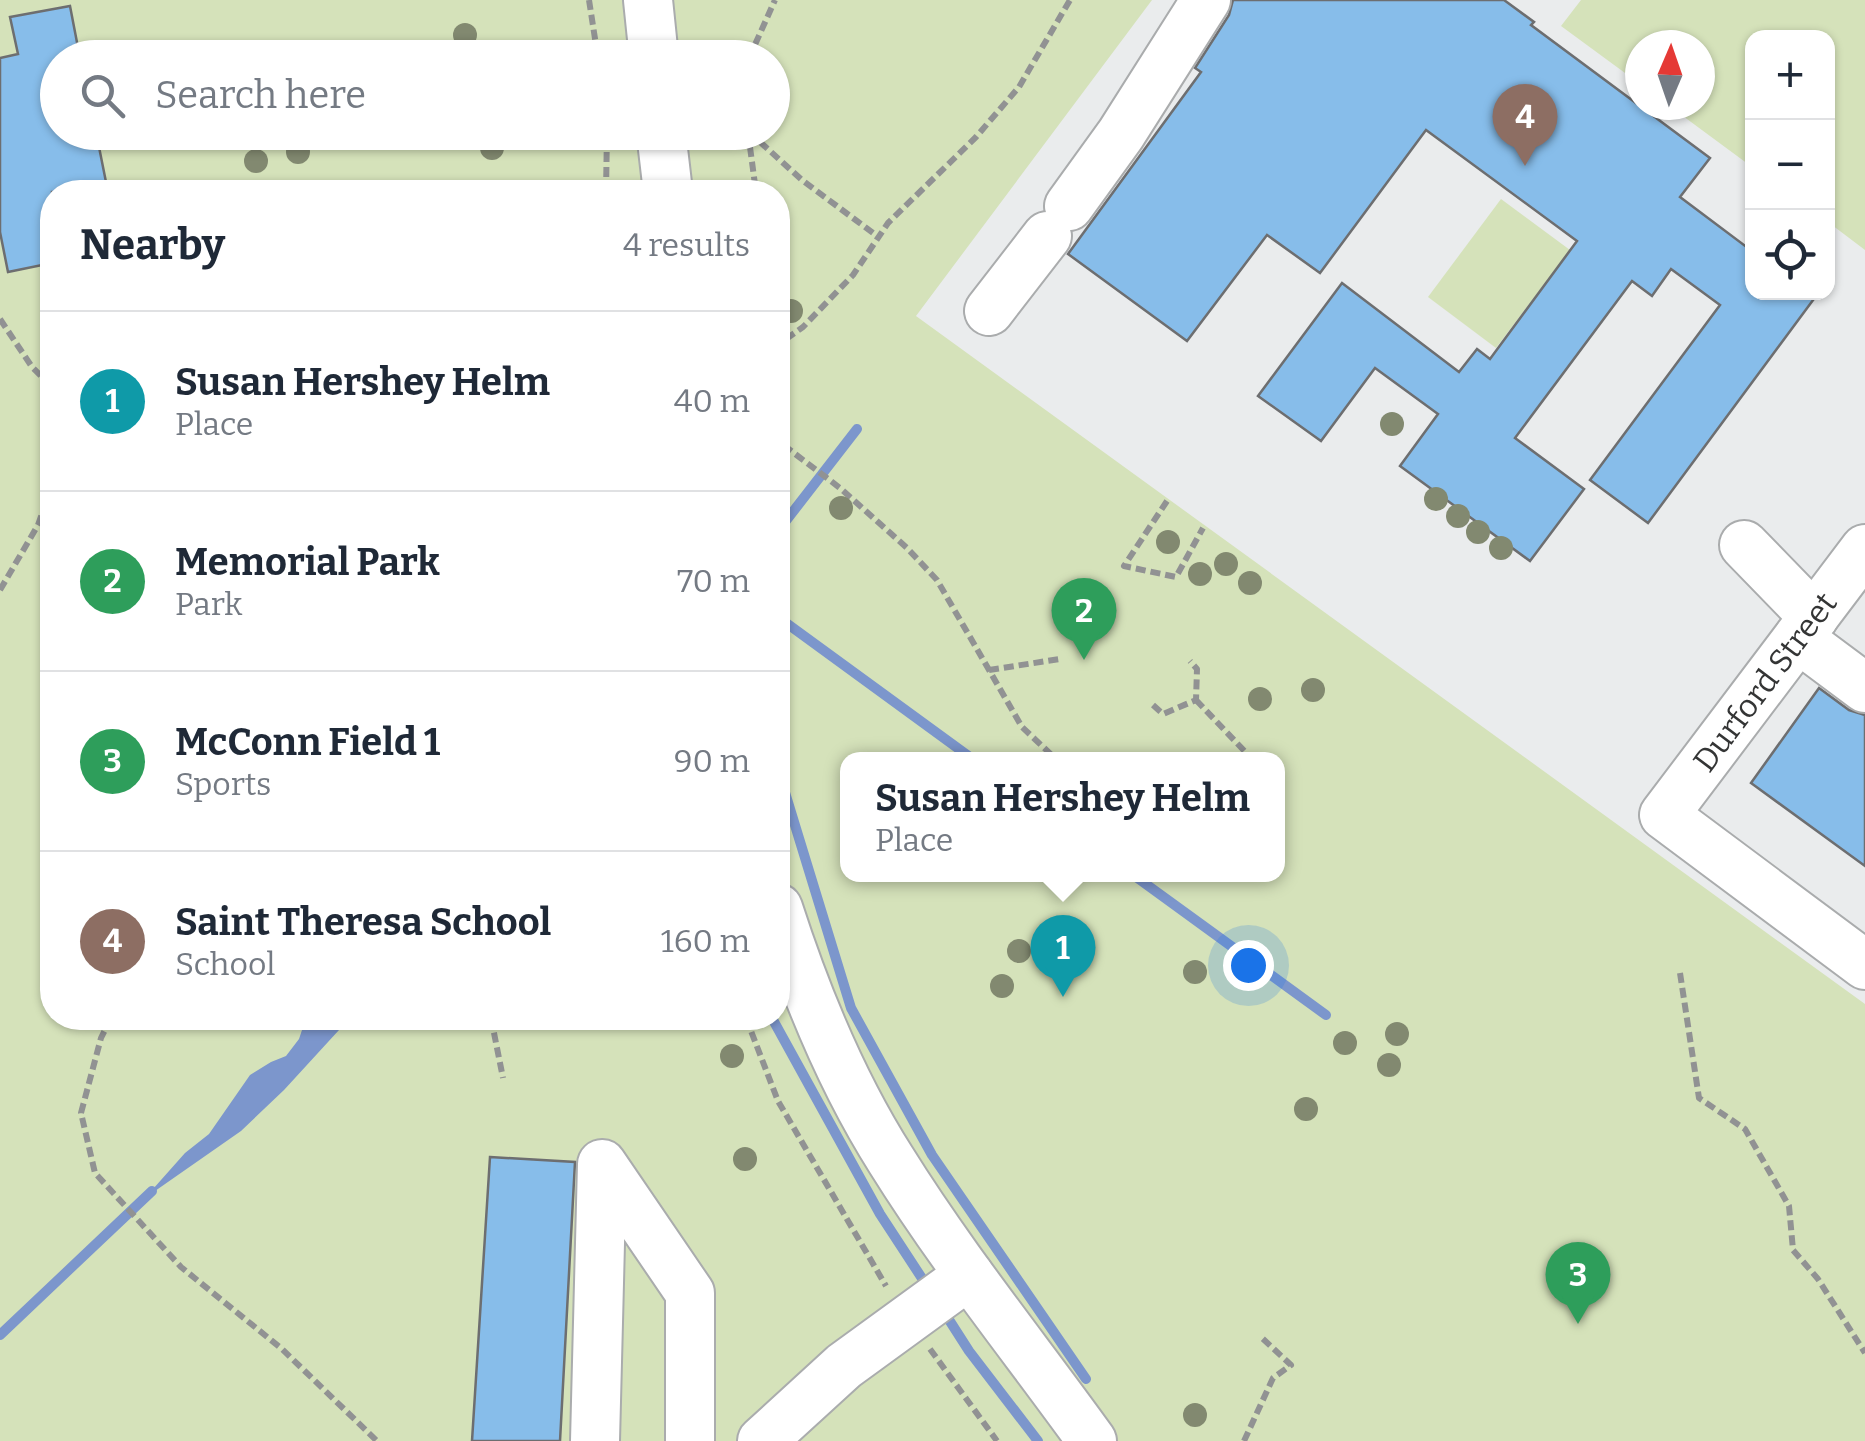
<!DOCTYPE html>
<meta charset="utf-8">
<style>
:root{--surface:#fff;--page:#f6f6f7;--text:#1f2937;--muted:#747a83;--line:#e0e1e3;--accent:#7b7316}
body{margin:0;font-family:Bitter,serif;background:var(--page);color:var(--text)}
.controls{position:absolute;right:30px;top:30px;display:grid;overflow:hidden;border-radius:20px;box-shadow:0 2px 8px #0004}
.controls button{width:90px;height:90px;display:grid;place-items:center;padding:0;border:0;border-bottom:2px solid var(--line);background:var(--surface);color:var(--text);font:50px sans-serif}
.compass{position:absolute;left:1625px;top:30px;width:90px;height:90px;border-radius:50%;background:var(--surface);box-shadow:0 2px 8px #0004;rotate:2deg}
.you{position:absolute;left:1248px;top:965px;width:35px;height:35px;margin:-25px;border:8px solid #fff;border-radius:50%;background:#1a73e8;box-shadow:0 0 0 15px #1a73e833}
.badge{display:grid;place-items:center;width:65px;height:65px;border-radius:50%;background:var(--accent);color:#fff;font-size:32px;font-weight:700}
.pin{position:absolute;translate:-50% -82px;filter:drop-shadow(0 2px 5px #0008)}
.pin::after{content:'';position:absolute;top:52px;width:35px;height:30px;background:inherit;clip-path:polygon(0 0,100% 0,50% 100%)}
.popup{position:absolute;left:840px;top:752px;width:445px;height:130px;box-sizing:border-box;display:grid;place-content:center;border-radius:20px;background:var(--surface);filter:drop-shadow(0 2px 8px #0005);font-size:32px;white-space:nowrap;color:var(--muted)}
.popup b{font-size:38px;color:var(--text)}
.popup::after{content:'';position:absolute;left:50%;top:100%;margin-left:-20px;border:20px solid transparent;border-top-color:var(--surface)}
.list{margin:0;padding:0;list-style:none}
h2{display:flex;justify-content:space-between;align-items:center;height:130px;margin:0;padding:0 40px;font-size:42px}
h2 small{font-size:32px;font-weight:400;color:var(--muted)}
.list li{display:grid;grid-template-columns:65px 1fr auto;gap:30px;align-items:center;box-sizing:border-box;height:180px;padding:0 40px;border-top:2px solid var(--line)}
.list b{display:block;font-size:38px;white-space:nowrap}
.list p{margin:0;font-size:32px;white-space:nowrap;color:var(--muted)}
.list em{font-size:32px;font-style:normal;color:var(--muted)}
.icon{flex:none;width:55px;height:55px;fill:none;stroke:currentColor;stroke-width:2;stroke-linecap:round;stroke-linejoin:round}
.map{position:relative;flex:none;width:1865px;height:1441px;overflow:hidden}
.search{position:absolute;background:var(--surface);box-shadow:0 2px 8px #0004;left:40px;top:40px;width:750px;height:110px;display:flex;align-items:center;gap:25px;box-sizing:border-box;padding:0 35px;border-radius:55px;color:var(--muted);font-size:38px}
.panel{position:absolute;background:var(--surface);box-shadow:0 2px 8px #0004;left:40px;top:180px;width:750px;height:850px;border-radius:40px}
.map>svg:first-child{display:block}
.green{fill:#d5e2ba;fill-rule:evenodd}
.water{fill:#7c96cc}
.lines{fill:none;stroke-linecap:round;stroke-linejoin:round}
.stream{stroke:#7c96cc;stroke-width:10}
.building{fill:#87bdea;stroke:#6d6e70;stroke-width:2.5}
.minor-casing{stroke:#aaacad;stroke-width:52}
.path{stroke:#919293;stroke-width:6;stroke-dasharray:10 5;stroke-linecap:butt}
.minor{stroke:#fff;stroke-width:48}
.tree{fill:#828970}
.labels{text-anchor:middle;stroke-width:8;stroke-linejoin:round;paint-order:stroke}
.street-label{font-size:32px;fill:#343535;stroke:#fff}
</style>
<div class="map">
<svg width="1865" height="1441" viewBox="0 0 1865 1441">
<rect width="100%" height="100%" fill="#eaeced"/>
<g class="green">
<path d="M 0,0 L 1152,0 L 916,316 L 1865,1004 L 1865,1441 L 0,1441 ZM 58,58 L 772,58 L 772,132 L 58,132 ZM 52,192 L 778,192 L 778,1018 L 52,1018 ZM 848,760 L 1278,760 L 1278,874 L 848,874 Z"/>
<path d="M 1581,0 L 1865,0 L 1865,250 L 1828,222 L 1828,38 L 1752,38 L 1752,167 L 1668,105 L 1700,105 L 1700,45 L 1640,45 L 1640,84 L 1561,26 Z"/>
<path d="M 1501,199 L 1570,250 L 1496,348 L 1428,297 Z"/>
</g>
<path class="water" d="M 306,1018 L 350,1018 L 284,1090 L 241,1131 L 145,1198 L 185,1153 L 209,1134 L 250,1075 L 271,1062 L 286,1056 L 299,1039 Z"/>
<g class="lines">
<g class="stream">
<path d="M 778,531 L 857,429"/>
<path d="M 778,617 L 974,760"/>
<path d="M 778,754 L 783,786 L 851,1008 L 932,1155 L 1086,1379"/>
<path d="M 1132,874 L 1326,1015"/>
<path d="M 772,1018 L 880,1214 L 929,1289"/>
<path d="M 944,1312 L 969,1351 L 1038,1441"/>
<path d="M 0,1335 L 152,1191"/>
</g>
</g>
<g class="building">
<path d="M 1233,0 L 1504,0 L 1534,22 L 1531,25 L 1710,158 L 1680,197 L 1752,251 L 1752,292 L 1819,292 L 1648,523 L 1590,480 L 1720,305 L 1671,269 L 1652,296 L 1632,281 L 1515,438 L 1584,489 L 1530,561 L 1400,466 L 1438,414 L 1375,368 L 1321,441 L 1258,396 L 1342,283 L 1459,372 L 1477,349 L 1490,359 L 1577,241 L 1426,130 L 1320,273 L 1267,235 L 1187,341 L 1068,254 L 1201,72 L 1195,68 L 1229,15 Z"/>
<path d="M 70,6 L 80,58 L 58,58 L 58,132 L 96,132 L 108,192 L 52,192 L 52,263 L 8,272 L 0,232 L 0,58 L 18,54 L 10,17 Z"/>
<path d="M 1819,688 L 1849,710 L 1865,715 L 1865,866 L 1751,783 Z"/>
<path d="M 490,1157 L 575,1162 L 560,1441 L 472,1441 Z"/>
</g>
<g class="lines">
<defs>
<g id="minor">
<path d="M 648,0 L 654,58"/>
<path d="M 661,132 L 668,192"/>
<path d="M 1069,206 L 1121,134 L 1206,0"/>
<path d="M 989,311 L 1047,236"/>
<path d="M 1744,545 L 1814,617"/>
<path d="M 1865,549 L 1664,815 L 1865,965"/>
<path d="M 1798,638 L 1865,688"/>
<path d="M 778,908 C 806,995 842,1083 891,1160 C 952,1258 1025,1348 1092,1441"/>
<path d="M 595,1441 L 602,1164 L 690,1293 L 690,1441"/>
<path d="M 762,1441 L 844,1366 L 969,1275"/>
</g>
</defs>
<use href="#minor" class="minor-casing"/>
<g class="path">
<path d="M 589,0 L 598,58"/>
<path d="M 749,58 L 775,0"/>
<path d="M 748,132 L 756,192"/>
<path d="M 749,132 L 802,180 L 877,236"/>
<path d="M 606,192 L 607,132"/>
<path d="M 0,319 L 32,367 L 50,385 L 52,518"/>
<path d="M 778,327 L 786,339 L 781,417 L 786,447 L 840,488 L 907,548 L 937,580 L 1022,727 L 1057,760"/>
<path d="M 786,339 L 803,327 L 853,275 L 888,223 L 976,137 L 1019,87 L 1070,0"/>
<path d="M 1167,501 L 1124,566 L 1176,577 L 1203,528"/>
<path d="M 0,590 L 38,525 L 48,497"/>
<path d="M 989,670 L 1060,659"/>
<path d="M 1196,700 L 1253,760"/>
<path d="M 1153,705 L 1163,714 L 1196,700 L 1197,669 L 1190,661"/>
<path d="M 1680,973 L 1699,1098 L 1745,1129 L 1789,1206 L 1793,1250 L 1818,1279 L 1865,1353"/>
<path d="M 111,1018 L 101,1038 L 81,1113 L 95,1173 L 181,1267 L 282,1349 L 377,1441"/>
<path d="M 491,1018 L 503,1078"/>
<path d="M 746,1018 L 778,1101 L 886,1286"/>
<path d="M 930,1349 L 997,1441"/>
<path d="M 1244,1441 L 1273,1378 L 1291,1365 L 1262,1338"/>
</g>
<use href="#minor" class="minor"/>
</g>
<g class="tree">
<circle cx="465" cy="35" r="12"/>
<circle cx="492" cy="148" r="12"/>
<circle cx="298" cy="152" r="12"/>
<circle cx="256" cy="161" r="12"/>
<circle cx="791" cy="311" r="12"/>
<circle cx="1392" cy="424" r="12"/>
<circle cx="1436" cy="499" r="12"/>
<circle cx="841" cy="508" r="12"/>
<circle cx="1458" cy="516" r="12"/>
<circle cx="1478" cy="532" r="12"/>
<circle cx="1168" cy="542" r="12"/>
<circle cx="1501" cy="548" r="12"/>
<circle cx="1226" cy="564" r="12"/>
<circle cx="1200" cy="574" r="12"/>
<circle cx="1250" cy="583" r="12"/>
<circle cx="1313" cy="690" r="12"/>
<circle cx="1260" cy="699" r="12"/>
<circle cx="1019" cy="951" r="12"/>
<circle cx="1195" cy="972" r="12"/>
<circle cx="1002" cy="986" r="12"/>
<circle cx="1397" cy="1034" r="12"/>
<circle cx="1345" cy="1043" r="12"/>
<circle cx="732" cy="1056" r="12"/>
<circle cx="1389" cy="1065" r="12"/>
<circle cx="1306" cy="1109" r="12"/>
<circle cx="745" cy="1159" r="12"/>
<circle cx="1195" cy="1415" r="12"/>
</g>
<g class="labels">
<g class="street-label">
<text transform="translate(1765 682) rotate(-53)" y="11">Durford Street</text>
</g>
</g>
</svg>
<div class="controls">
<button>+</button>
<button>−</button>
<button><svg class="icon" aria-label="locate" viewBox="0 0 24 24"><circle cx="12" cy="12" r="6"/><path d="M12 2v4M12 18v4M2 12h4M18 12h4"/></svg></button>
</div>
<svg class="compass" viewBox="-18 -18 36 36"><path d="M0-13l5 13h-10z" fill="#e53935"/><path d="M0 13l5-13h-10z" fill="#747a83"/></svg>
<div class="you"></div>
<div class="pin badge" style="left:1063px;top:997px;background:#0f9aa8">1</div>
<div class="popup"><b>Susan Hershey Helm</b>Place</div>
<div class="pin badge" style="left:1084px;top:660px;background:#2e9e5b">2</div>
<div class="pin badge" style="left:1578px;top:1324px;background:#2e9e5b">3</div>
<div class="pin badge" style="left:1525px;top:166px;background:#8d6e63">4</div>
<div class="search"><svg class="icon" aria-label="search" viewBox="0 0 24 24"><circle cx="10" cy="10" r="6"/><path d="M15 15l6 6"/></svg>Search here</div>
<section class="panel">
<h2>Nearby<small>4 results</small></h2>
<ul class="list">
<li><span class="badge" style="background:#0f9aa8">1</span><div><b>Susan Hershey Helm</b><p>Place</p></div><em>40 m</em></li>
<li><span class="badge" style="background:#2e9e5b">2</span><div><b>Memorial Park</b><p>Park</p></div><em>70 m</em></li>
<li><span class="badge" style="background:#2e9e5b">3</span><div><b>McConn Field 1</b><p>Sports</p></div><em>90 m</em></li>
<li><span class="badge" style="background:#8d6e63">4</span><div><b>Saint Theresa School</b><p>School</p></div><em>160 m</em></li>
</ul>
</section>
</div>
